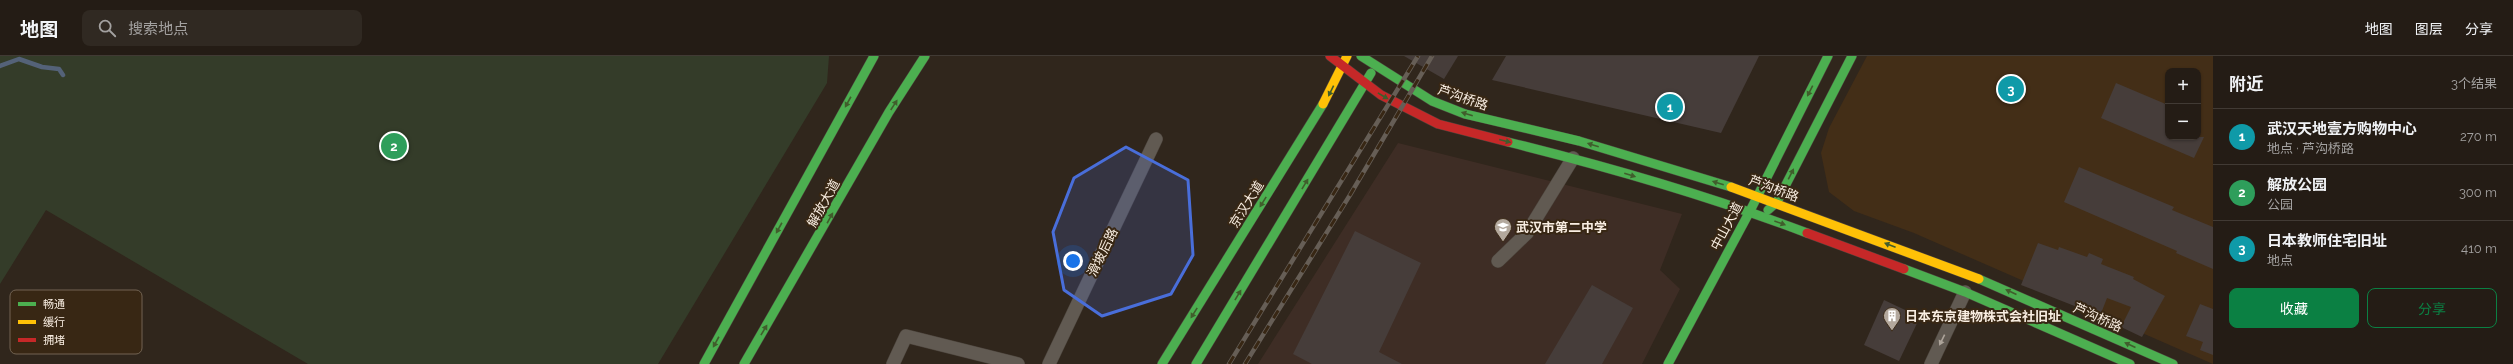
<!DOCTYPE html>
<html lang="zh">
<meta charset="utf-8">
<style>
:root{--surface:#241c15;--page:#302922;--text:#f1f3f6;--muted:#a3a1a0;--line:#413a34;--accent:#0b8043}
body{margin:0;font-family:Raleway,"Noto Sans SC",sans-serif;background:var(--page);color:var(--text)}
.controls{position:absolute;right:12px;top:12px;display:grid;overflow:hidden;border-radius:8px;box-shadow:0 1px 3px #0004}
.controls button{width:36px;height:36px;display:grid;place-items:center;padding:0;border:0;border-bottom:1px solid var(--line);background:var(--surface);color:var(--text);font:20px sans-serif}
.you{position:absolute;left:1073px;top:205px;width:14px;height:14px;margin:-10px;border:3px solid #fff;border-radius:50%;background:#1a73e8;box-shadow:0 0 0 6px #1a73e833}
.badge{display:grid;place-items:center;width:26px;height:26px;border-radius:50%;background:var(--accent);color:#fff;font-size:13px;font-weight:700}
.pin{position:absolute;translate:-50% -50%;border:2px solid #fff;box-shadow:0 1px 4px #0006}
.list{margin:0;padding:0;list-style:none}
h2{display:flex;justify-content:space-between;align-items:center;height:52px;margin:0;padding:0 16px;font-size:17px}
h2 small{font-size:13px;font-weight:400;color:var(--muted)}
.list li{display:grid;grid-template-columns:26px 1fr auto;gap:12px;align-items:center;box-sizing:border-box;height:56px;padding:0 16px;border-top:1px solid var(--line)}
.list b{display:block;font-size:15px;white-space:nowrap}
.list p{margin:0;font-size:13px;white-space:nowrap;color:var(--muted)}
.list em{font-size:13px;font-style:normal;color:var(--muted)}
.actions{display:flex;gap:8px;padding:12px 16px}
.actions a{flex:1;padding:9px 0;border:1px solid var(--accent);border-radius:8px;text-align:center;font-size:14px;color:var(--accent)}
.actions .main{background:var(--accent);color:#fff}
.icon{flex:none;width:22px;height:22px;fill:none;stroke:currentColor;stroke-width:2;stroke-linecap:round;stroke-linejoin:round}
.map{position:relative;flex:none;width:2213px;height:308px;overflow:hidden}
header{display:flex;align-items:center;gap:24px;box-sizing:border-box;height:56px;padding:0 20px;background:var(--surface);border-bottom:1px solid var(--line)}
header strong{font-size:19px}
nav{display:flex;gap:22px;margin-inline-start:auto;font-size:14px}
.search{width:280px;height:36px;background:var(--page);display:flex;align-items:center;gap:10px;box-sizing:border-box;padding:0 14px;border-radius:8px;color:var(--muted);font-size:15px}
main{display:flex}
aside{flex:1;background:var(--surface)}
.map>svg:first-child{display:block}
.built{fill:#432e17;fill-rule:evenodd}
.education{fill:#3e2d25}
.green{fill:#343c29}
.lines{fill:none;stroke-linecap:round;stroke-linejoin:round}
.stream{stroke:#546278;stroke-width:4.5}
.building{fill:#463d3a}
.street-casing{stroke:#4c443c;stroke-width:14}
.fast-casing{stroke:#4c443c;stroke-width:10}
.slow-casing{stroke:#4c443c;stroke-width:10}
.jam-casing{stroke:#4c443c;stroke-width:10}
.street{stroke:#615a52;stroke-width:13}
.fast{stroke:#4caf50;stroke-width:9}
.slow{stroke:#ffc107;stroke-width:9}
.jam{stroke:#c62828;stroke-width:9}
.rail-casing{stroke:#665e56;stroke-width:4.5}
.rail{stroke:#382714;stroke-width:3;stroke-dasharray:9;stroke-linecap:butt}
.oneway{fill:#405d2c}
.oneway2{fill:#ada49a}
.marked{fill:#496eda;fill-opacity:0.2;stroke:#496eda;stroke-width:3;stroke-linejoin:round}
.labels{text-anchor:middle;stroke-width:4;stroke-linejoin:round;paint-order:stroke}
.street-label{font-size:13px;fill:#f9eee2;stroke:#382714}
.poi-label{font-size:13px;font-weight:bold;fill:#f9eee2;stroke:#382714;text-anchor:start}
.key{fill:#382714;stroke:#726352;stroke-width:1}
.key-label{font-size:11px;fill:#f9eee2}
</style>
<header>
<strong>地图</strong>
<div class="search"><svg class="icon" aria-label="search" viewBox="0 0 24 24"><circle cx="10" cy="10" r="6"/><path d="M15 15l6 6"/></svg>搜索地点</div>
<nav><a>地图</a><a>图层</a><a>分享</a></nav>
</header>
<main>
<div class="map">
<svg width="2213" height="308" viewBox="0 0 2213 308">
<rect width="100%" height="100%" fill="#30261c"/>
<path class="built" d="M 1867,0 L 2213,0 L 2213,308 L 1914,177 L 1854,155 L 1829,136 L 1821,97 L 1829,72 ZM 2168,15 L 2198,15 L 2198,81 L 2168,81 Z"/>
<path class="education" d="M 1398,87 L 1682,158 L 1660,214 L 1680,233 L 1642,308 L 1258,308 Z"/>
<path class="green" d="M 0,0 L 829,0 L 827,27 L 658,308 L 308,308 L 46,154 L 0,228 Z"/>
<g class="lines">
<path class="stream" d="M 0,10 L 19,3 L 42,11 L 59,13 L 63,19"/>
</g>
<g class="building">
<path d="M 1404,0 L 1458,0 L 1444,23 Z"/>
<path d="M 1506,0 L 1759,0 L 1721,77 L 1492,24 Z"/>
<path d="M 2116,27 L 2168,49 L 2168,81 L 2204,81 L 2194,102 L 2101,62 Z"/>
<path d="M 2079,111 L 2174,151 L 2172,154 L 2213,171 L 2213,213 L 2176,197 L 2177,195 L 2064,146 Z"/>
<path d="M 1355,175 L 1421,207 L 1379,296 L 1402,308 L 1312,308 L 1293,298 Z"/>
<path d="M 2038,187 L 2058,194 L 2059,191 L 2087,201 L 2089,197 L 2103,203 L 2101,208 L 2134,221 L 2133,223 L 2165,240 L 2142,281 L 2121,271 L 2131,251 L 2107,242 L 2100,260 L 2021,229 Z"/>
<path d="M 1592,229 L 1633,252 L 1602,308 L 1545,308 Z"/>
<path d="M 1884,244 L 1920,261 L 1899,305 L 1864,289 Z"/>
<path d="M 2200,248 L 2213,253 L 2213,299 L 2200,294 L 2203,286 L 2186,280 Z"/>
</g>
<g class="lines">
<defs>
<g id="street">
<path d="M 1498,205 L 1527,177 L 1573,102"/>
<path d="M 893,308 L 906,280 L 1018,308"/>
<path d="M 1049,308 L 1156,83"/>
<path d="M 1931,308 L 1965,236"/>
</g>
<g id="fast">
<path d="M 1361,0 L 1432,45 L 1465,58 L 1579,85 L 1731,131"/>
<path d="M 1508,86 C 1609,111 1710,140 1807,177"/>
<path d="M 1768,154 L 1777,146 L 1852,0"/>
<path d="M 1904,213 L 1965,236 L 2130,308"/>
<path d="M 1979,223 L 2173,308"/>
<path d="M 704,308 L 874,0"/>
<path d="M 744,308 L 889,56 L 925,0"/>
<path d="M 1162,308 L 1323,48"/>
<path d="M 1196,308 L 1371,17"/>
<path d="M 1668,308 L 1750,155 L 1828,0"/>
</g>
<g id="slow">
<path d="M 1323,48 L 1347,0"/>
<path d="M 1731,131 L 1979,223"/>
</g>
<g id="jam">
<path d="M 1330,0 L 1381,39 L 1438,68 L 1508,86"/>
<path d="M 1807,177 L 1904,213"/>
</g>
</defs>
<use href="#street" class="street-casing"/>
<use href="#fast" class="fast-casing"/>
<use href="#slow" class="slow-casing"/>
<use href="#jam" class="jam-casing"/>
<use href="#street" class="street"/>
<use href="#fast" class="fast"/>
<use href="#slow" class="slow"/>
<use href="#jam" class="jam"/>
<defs>
<g id="rail">
<path d="M 1229,308 L 1418,0"/>
<path d="M 1245,308 L 1350,139 L 1432,0"/>
</g>
</defs>
<use href="#rail" class="rail-casing"/>
<use href="#rail" class="rail"/>
</g>
<defs><path id="oneway-solid" d="M-6-.8H1V-3.2L6.5 0L1 3.2V.8H-6Z"/></defs>
<g class="oneway">
<use href="#oneway-solid" transform="translate(1331 35) rotate(116)"/>
<use href="#oneway-solid" transform="translate(1810 35) rotate(117)"/>
<use href="#oneway-solid" transform="translate(1383 40) rotate(31)"/>
<use href="#oneway-solid" transform="translate(848 46) rotate(119)"/>
<use href="#oneway-solid" transform="translate(894 49) rotate(-57)"/>
<use href="#oneway-solid" transform="translate(1467 58) rotate(-163)"/>
<use href="#oneway-solid" transform="translate(1505 85) rotate(14)"/>
<use href="#oneway-solid" transform="translate(1593 89) rotate(-163)"/>
<use href="#oneway-solid" transform="translate(1791 118) rotate(-63)"/>
<use href="#oneway-solid" transform="translate(1630 119) rotate(17)"/>
<use href="#oneway-solid" transform="translate(1718 127) rotate(-163)"/>
<use href="#oneway-solid" transform="translate(1305 128) rotate(-59)"/>
<use href="#oneway-solid" transform="translate(1263 146) rotate(122)"/>
<use href="#oneway-solid" transform="translate(830 162) rotate(-61)"/>
<use href="#oneway-solid" transform="translate(1780 167) rotate(20)"/>
<use href="#oneway-solid" transform="translate(779 172) rotate(119)"/>
<use href="#oneway-solid" transform="translate(1890 189) rotate(-159)"/>
<use href="#oneway-solid" transform="translate(2011 236) rotate(-156)"/>
<use href="#oneway-solid" transform="translate(1238 239) rotate(-59)"/>
<use href="#oneway-solid" transform="translate(1194 257) rotate(122)"/>
<use href="#oneway-solid" transform="translate(764 274) rotate(-59)"/>
<use href="#oneway-solid" transform="translate(716 286) rotate(119)"/>
<use href="#oneway-solid" transform="translate(2130 289) rotate(-156)"/>
</g>
<use class="oneway2" href="#oneway-solid" transform="translate(1942 284) rotate(116)"/>
<path class="marked" d="M 1126,91 L 1188,124 L 1193,199 L 1171,238 L 1102,260 L 1064,234 L 1053,176 L 1074,122 Z"/>
<defs>
<symbol id="school-pin" viewBox="-11 -11 22 30"><path d="M0 17L-7.5 6A9.5 9.5 0 1 1 7.5 6Z" fill="#b3a89d" stroke="#382714"/><path d="M0-5L7-2L0 1L-7-2ZM-4 1L0 2.5L4 1V4Q0 6-4 4Z" fill="#fff"/></symbol>
<symbol id="building-pin" viewBox="-11 -11 22 30"><path d="M0 17L-7.5 6A9.5 9.5 0 1 1 7.5 6Z" fill="#b3a89d" stroke="#382714"/><path d="M-4-6H4V6H1V3H-1V6H-4ZM-2.5-4.3h1.7v1.8h-1.7ZM.8-4.3h1.7v1.8H.8ZM-2.5-1h1.7V.8h-1.7ZM.8-1h1.7V.8H.8Z" fill="#fff"/></symbol>
</defs>
<g fill-rule="evenodd">
<use href="#school-pin" x="1493" y="161" width="20" height="27"/>
<use href="#building-pin" x="1882" y="250" width="20" height="27"/>
</g>
<g class="labels">
<g class="street-label">
<text transform="translate(1463 41) rotate(19)" y="5">芦沟桥路</text>
<text transform="translate(1774 132) rotate(20)" y="5">芦沟桥路</text>
<text transform="translate(823 147) rotate(-61)" y="5">解放大道</text>
<text transform="translate(1246 148) rotate(-58)" y="5">京汉大道</text>
<text transform="translate(1726 170) rotate(-62)" y="5">中山大道</text>
<text transform="translate(1102 196) rotate(-64)" y="5">滑坡后路</text>
<text transform="translate(2098 261) rotate(24)" y="5">芦沟桥路</text>
</g>
<g class="poi-label">
<text x="1516" y="176">武汉市第二中学</text>
<text x="1905" y="265">日本东京建物株式会社旧址</text>
</g>
</g>
<rect x="10" y="234" width="132" height="64" rx="6" class="key"/>
<rect x="18" y="246" width="18" height="4" fill="#4caf50"/>
<rect x="18" y="264" width="18" height="4" fill="#ffc107"/>
<rect x="18" y="282" width="18" height="4" fill="#c62828"/>
<g class="key-label">
<text x="43" y="252">畅通</text>
<text x="43" y="270">缓行</text>
<text x="43" y="288">拥堵</text>
</g>
</svg>
<div class="controls">
<button>+</button>
<button>−</button>
</div>
<div class="you"></div>
<div class="pin badge" style="left:1670px;top:51px;background:#0f9aa8">1</div>
<div class="pin badge" style="left:394px;top:90px;background:#2e9e5b">2</div>
<div class="pin badge" style="left:2011px;top:33px;background:#0f9aa8">3</div>
</div>
<aside>
<h2>附近<small>3个结果</small></h2>
<ul class="list">
<li><span class="badge" style="background:#0f9aa8">1</span><div><b>武汉天地壹方购物中心</b><p>地点 · 芦沟桥路</p></div><em>270 m</em></li>
<li><span class="badge" style="background:#2e9e5b">2</span><div><b>解放公园</b><p>公园</p></div><em>300 m</em></li>
<li><span class="badge" style="background:#0f9aa8">3</span><div><b>日本教师住宅旧址</b><p>地点</p></div><em>410 m</em></li>
</ul>
<div class="actions"><a class="main">收藏</a><a>分享</a></div>
</aside>
</main>
